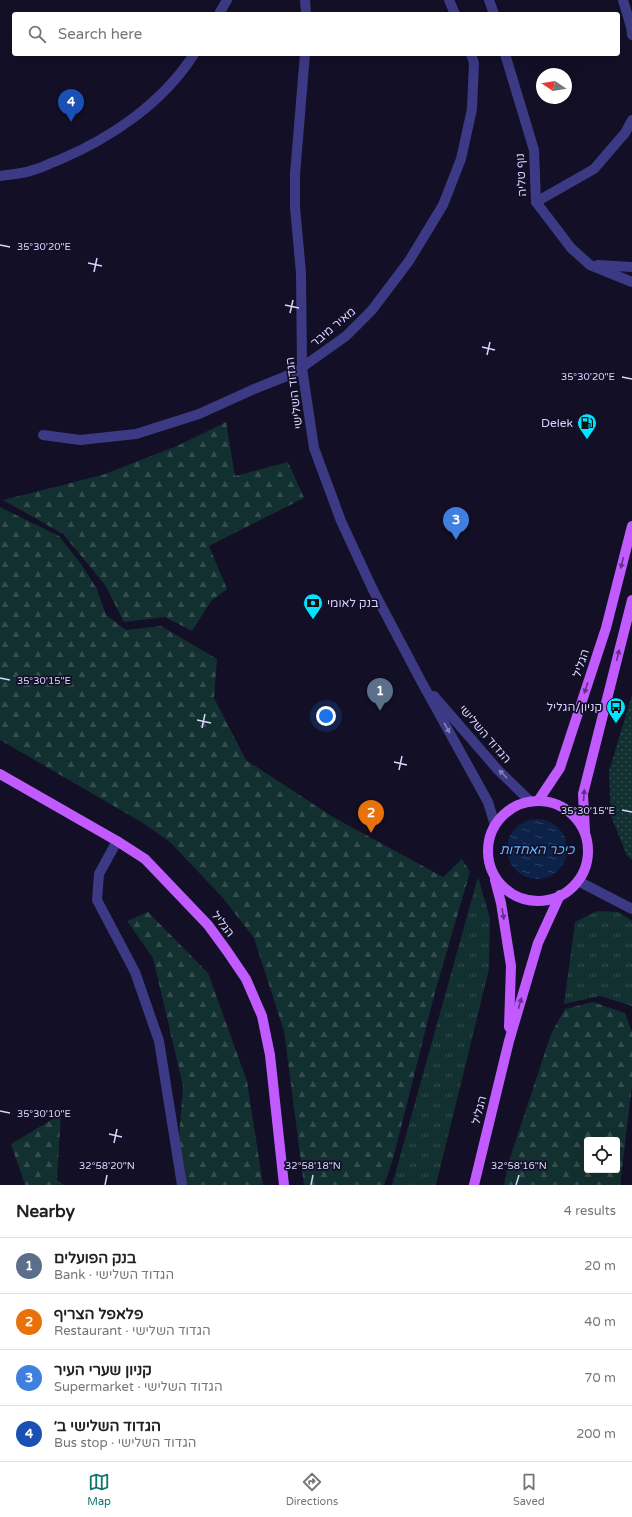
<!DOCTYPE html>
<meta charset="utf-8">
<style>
:root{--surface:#fff;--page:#f6f6f6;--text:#222;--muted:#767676;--line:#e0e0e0;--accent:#0f766e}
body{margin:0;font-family:"Varela Round","Noto Sans Hebrew",sans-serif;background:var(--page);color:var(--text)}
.controls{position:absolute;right:12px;bottom:12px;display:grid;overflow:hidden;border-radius:4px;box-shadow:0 4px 16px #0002}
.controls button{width:36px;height:36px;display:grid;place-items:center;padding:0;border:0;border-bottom:1px solid var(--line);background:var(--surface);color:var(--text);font:20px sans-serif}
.compass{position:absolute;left:536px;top:68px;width:36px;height:36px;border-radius:50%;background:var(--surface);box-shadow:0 4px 16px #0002;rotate:282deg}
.you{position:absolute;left:326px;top:716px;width:14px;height:14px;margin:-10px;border:3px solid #fff;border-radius:50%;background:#1a73e8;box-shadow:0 0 0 6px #1a73e833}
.badge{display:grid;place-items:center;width:26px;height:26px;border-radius:50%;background:var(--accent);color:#fff;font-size:13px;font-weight:700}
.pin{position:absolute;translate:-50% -33px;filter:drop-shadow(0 1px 2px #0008)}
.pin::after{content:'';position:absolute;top:21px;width:14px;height:12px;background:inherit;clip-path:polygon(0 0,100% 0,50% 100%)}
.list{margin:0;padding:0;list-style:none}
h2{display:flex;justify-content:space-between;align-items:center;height:52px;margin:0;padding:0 16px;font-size:17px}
h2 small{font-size:13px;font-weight:400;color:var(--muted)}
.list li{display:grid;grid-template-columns:26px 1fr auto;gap:12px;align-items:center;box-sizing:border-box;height:56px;padding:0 16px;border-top:1px solid var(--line)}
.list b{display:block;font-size:15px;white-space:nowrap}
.list p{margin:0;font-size:13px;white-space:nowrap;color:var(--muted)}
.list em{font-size:13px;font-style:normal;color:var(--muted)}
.icon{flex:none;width:22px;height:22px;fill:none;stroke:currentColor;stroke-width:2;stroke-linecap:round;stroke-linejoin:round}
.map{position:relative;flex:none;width:632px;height:1185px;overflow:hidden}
.search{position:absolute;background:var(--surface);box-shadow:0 4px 16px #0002;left:12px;right:12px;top:12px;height:44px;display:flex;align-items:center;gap:10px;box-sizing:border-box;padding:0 14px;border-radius:4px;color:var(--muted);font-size:15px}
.sheet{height:276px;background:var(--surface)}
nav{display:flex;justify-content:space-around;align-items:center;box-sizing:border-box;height:56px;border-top:1px solid var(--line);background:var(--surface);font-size:11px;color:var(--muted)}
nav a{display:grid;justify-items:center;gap:2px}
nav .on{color:var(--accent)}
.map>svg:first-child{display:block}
.grass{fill:url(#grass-dots)}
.forest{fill:url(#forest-firs);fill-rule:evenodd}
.park{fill:url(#park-tufts)}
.water{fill:url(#water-ripples)}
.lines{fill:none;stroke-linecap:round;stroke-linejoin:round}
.minor{stroke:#3d3a85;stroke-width:10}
.major{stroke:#c25bff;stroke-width:10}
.oneway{fill:#623188}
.oneway2{fill:#837fbc}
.ticks{fill:none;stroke:#d9d4ff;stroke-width:1.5}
.labels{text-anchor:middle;stroke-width:3.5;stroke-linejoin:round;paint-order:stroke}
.street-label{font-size:12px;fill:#d9d4ff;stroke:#130f26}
.poi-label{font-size:12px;fill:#d9d4ff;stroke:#130f26;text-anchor:end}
.water-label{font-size:13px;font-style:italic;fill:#62b6ff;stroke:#130f26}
.ticks-label{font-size:10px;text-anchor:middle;fill:#d9d4ff;stroke:#130f26;stroke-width:3.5;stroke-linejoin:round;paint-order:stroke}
</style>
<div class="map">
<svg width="632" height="1185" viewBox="0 0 632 1185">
<defs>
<pattern id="grass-dots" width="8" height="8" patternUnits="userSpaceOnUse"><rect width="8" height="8" fill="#12302f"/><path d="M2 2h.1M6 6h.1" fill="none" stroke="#344d4e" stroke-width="1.8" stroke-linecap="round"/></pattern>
<pattern id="forest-firs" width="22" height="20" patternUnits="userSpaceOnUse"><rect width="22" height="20" fill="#12302f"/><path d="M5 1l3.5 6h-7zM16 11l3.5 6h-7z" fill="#344d4e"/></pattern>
<pattern id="park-tufts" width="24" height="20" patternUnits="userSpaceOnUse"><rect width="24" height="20" fill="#12302f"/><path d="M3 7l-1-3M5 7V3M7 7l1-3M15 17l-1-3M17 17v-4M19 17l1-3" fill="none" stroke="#344d4e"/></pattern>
<pattern id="water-ripples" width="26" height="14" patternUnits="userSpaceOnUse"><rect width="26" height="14" fill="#0c2248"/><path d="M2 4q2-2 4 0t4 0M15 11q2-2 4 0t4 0" fill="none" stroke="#2f4163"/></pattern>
</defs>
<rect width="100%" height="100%" fill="#130f26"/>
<path class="grass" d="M 632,695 L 632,860 L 627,856 L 611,816 L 609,771 Z"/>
<g class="forest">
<path d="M 226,422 L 235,476 L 288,462 L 304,498 L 209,546 L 227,589 L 211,601 L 192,631 L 165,617 L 124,622 L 105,585 L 63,534 L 3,500 L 102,475 L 177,446 Z"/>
<path d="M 0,507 L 59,536 L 81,564 L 97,589 L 106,615 L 126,630 L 161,626 L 217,659 L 214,698 L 246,760 L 333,817 L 443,877 L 462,859 L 470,872 L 435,992 L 393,1159 L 384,1185 L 304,1185 L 284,1031 L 254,938 L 223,898 L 171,843 L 143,823 L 0,740 Z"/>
<path d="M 148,912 L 208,973 L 247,1081 L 263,1185 L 186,1185 L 179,1138 L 183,1086 L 153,958 L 127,921 Z"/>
<path d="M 593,1002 L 625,1013 L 632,1032 L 632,1086 L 620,1185 L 504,1185 L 509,1161 L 551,1034 L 565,1009 ZM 587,1140 L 617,1140 L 617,1170 L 587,1170 Z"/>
<path d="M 61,1114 L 57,1180 L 64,1185 L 25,1185 L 11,1144 Z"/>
</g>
<g class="park">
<path d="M 478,877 L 490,918 L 489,969 L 436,1185 L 392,1185 Z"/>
<path d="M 597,911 L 619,912 L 632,921 L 632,1006 L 600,996 L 564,1004 L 575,922 Z"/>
</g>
<circle class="water" cx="537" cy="849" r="30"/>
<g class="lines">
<g class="minor">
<path d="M 305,0 L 306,14"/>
<path d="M 449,0 L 455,14"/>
<path d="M 489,0 L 494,14"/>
<path d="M 623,0 L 631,27 L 632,35"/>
<path d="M 219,14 L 227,0"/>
<path d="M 305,54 L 295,174 L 295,207 L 301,273 L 302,368 L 314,448 L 341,521 L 373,590 L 421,681 L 488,802 L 495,825"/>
<path d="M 505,54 L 534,150 L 536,202 L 571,248 L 590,265 L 632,282"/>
<path d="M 0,176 C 11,174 23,174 33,170 C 42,168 50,163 59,160 C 111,138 163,103 194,54"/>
<path d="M 536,202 L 594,169 L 625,133 L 632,120"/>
<path d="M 598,265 L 632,267"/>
<path d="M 43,435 L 80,440 L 136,434 L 199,414 L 252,390 L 294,373 L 346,336 L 372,310 L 409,261 L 443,205 L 461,159 L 472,109 L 474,63 L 471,54"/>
<path d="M 434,696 L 498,770 L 531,802"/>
<path d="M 117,841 L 99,874 L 97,900 L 135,972 L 159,1041 L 182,1185"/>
<path d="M 578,881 L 632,909"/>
</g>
<g class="major">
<path d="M 0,774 L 117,841 L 145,859 L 208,925 L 227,951 L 246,979 L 262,1016 L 270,1055 L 284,1185"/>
<path d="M 538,801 L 560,768 L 606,628 L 632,526"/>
<circle cx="538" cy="851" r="50"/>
<path d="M 585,832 L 583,794 L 632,600"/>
<path d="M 495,880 L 501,903 L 511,966 L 509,1027"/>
<path d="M 474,1185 L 509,1041 L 538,943 L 560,895"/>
</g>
</g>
<defs><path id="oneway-solid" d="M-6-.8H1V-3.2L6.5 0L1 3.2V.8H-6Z"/></defs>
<g class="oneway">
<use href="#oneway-solid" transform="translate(622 563) rotate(104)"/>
<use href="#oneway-solid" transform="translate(618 655) rotate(-76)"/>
<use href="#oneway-solid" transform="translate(586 688) rotate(108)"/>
<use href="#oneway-solid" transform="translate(584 795) rotate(-85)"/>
<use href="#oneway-solid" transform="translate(503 914) rotate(81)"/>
<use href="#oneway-solid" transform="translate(520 1003) rotate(-74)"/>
</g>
<g class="oneway2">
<use href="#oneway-solid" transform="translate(447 728) rotate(61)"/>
<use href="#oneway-solid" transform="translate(503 774) rotate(-135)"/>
</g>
<path class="ticks" d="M 0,245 L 10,247M 88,263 L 102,266M 94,272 L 97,258M 285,305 L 299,308M 290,313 L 293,300M 482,347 L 495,350M 487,355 L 490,342M 622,377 L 632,379M 0,678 L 10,680M 197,720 L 211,723M 202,728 L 205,714M 394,762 L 407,765M 399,770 L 402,756M 622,810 L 632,812M 0,1111 L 10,1113M 109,1134 L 122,1137M 114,1143 L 117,1129M 105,1185 L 107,1175M 311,1185 L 313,1175M 516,1185 L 519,1175"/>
<defs>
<symbol id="fuel-pin" viewBox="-11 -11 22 30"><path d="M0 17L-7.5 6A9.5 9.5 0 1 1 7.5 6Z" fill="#00e5ff" stroke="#130f26"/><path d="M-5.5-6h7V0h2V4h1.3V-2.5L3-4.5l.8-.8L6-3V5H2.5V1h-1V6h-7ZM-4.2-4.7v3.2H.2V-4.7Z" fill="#111"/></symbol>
<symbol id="bank-pin" viewBox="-11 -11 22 30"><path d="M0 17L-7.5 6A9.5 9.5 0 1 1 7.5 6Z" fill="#00e5ff" stroke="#130f26"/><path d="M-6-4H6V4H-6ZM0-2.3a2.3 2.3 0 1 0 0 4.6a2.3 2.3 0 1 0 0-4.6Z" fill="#111"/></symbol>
<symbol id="bus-pin" viewBox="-11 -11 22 30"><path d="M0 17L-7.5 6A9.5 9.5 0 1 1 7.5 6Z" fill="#00e5ff" stroke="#130f26"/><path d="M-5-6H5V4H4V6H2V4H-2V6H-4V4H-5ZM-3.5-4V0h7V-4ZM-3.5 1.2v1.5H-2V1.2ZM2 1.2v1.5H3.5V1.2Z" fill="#111"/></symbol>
</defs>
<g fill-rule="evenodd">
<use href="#fuel-pin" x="576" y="412" width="22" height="30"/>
<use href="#bank-pin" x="302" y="592" width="22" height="30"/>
<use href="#bus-pin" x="605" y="696" width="22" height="30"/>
</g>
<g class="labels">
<g class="street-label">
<text transform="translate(521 175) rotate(-93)" y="4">נוף טליה</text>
<text transform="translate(333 327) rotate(-40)" y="4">מאיר מיבר</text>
<text transform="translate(294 393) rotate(-97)" y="4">הגדוד השלישי</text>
<text transform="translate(581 663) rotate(-72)" y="4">הגליל</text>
<text transform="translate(485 734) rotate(49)" y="4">הגדוד השלישי</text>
<text transform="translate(223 924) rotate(52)" y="4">הגליל</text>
<text transform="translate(479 1110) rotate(-76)" y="4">הגליל</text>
</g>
<g class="poi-label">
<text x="573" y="427">Delek</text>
<text x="327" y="607" text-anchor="start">בנק לאומי</text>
<text x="602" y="711">קניון/הגליל</text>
</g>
<g class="water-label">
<text x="537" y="854">כיכר האחדות</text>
</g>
</g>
<g class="ticks-label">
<text x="44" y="250">35°30'20"E</text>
<text x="588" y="380">35°30'20"E</text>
<text x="44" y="684">35°30'15"E</text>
<text x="588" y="814">35°30'15"E</text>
<text x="44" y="1117">35°30'10"E</text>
<text x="107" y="1169">32°58'20"N</text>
<text x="313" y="1169">32°58'18"N</text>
<text x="519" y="1169">32°58'16"N</text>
</g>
</svg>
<div class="controls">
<button><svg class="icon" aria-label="locate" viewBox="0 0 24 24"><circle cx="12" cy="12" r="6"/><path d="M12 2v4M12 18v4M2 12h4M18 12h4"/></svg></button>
</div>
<svg class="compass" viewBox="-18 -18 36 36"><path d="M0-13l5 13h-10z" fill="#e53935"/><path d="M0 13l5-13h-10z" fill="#767676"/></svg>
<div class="you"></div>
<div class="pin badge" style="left:380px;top:711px;background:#5c6f8a">1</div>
<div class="pin badge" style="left:371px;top:833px;background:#e8710a">2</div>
<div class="pin badge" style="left:456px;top:540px;background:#3f7fe0">3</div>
<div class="pin badge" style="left:71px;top:122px;background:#1a4fb4">4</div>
<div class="search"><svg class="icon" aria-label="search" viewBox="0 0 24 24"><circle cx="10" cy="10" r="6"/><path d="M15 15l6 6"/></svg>Search here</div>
</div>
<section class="sheet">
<h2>Nearby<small>4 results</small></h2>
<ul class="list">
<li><span class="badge" style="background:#5c6f8a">1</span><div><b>בנק הפועלים</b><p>Bank · הגדוד השלישי</p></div><em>20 m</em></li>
<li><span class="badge" style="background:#e8710a">2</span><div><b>פלאפל הצריף</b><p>Restaurant · הגדוד השלישי</p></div><em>40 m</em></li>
<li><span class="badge" style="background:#3f7fe0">3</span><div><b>קניון שערי העיר</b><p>Supermarket · הגדוד השלישי</p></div><em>70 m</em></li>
<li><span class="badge" style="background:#1a4fb4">4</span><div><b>הגדוד השלישי ב׳</b><p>Bus stop · הגדוד השלישי</p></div><em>200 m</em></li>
</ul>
</section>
<nav>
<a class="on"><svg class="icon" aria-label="map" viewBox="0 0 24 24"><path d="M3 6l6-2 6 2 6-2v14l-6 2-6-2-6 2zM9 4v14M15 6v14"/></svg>Map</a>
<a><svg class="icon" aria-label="directions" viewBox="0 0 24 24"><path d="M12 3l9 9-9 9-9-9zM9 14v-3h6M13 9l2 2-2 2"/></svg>Directions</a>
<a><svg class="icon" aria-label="saved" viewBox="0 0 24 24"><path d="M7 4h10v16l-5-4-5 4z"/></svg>Saved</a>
</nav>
